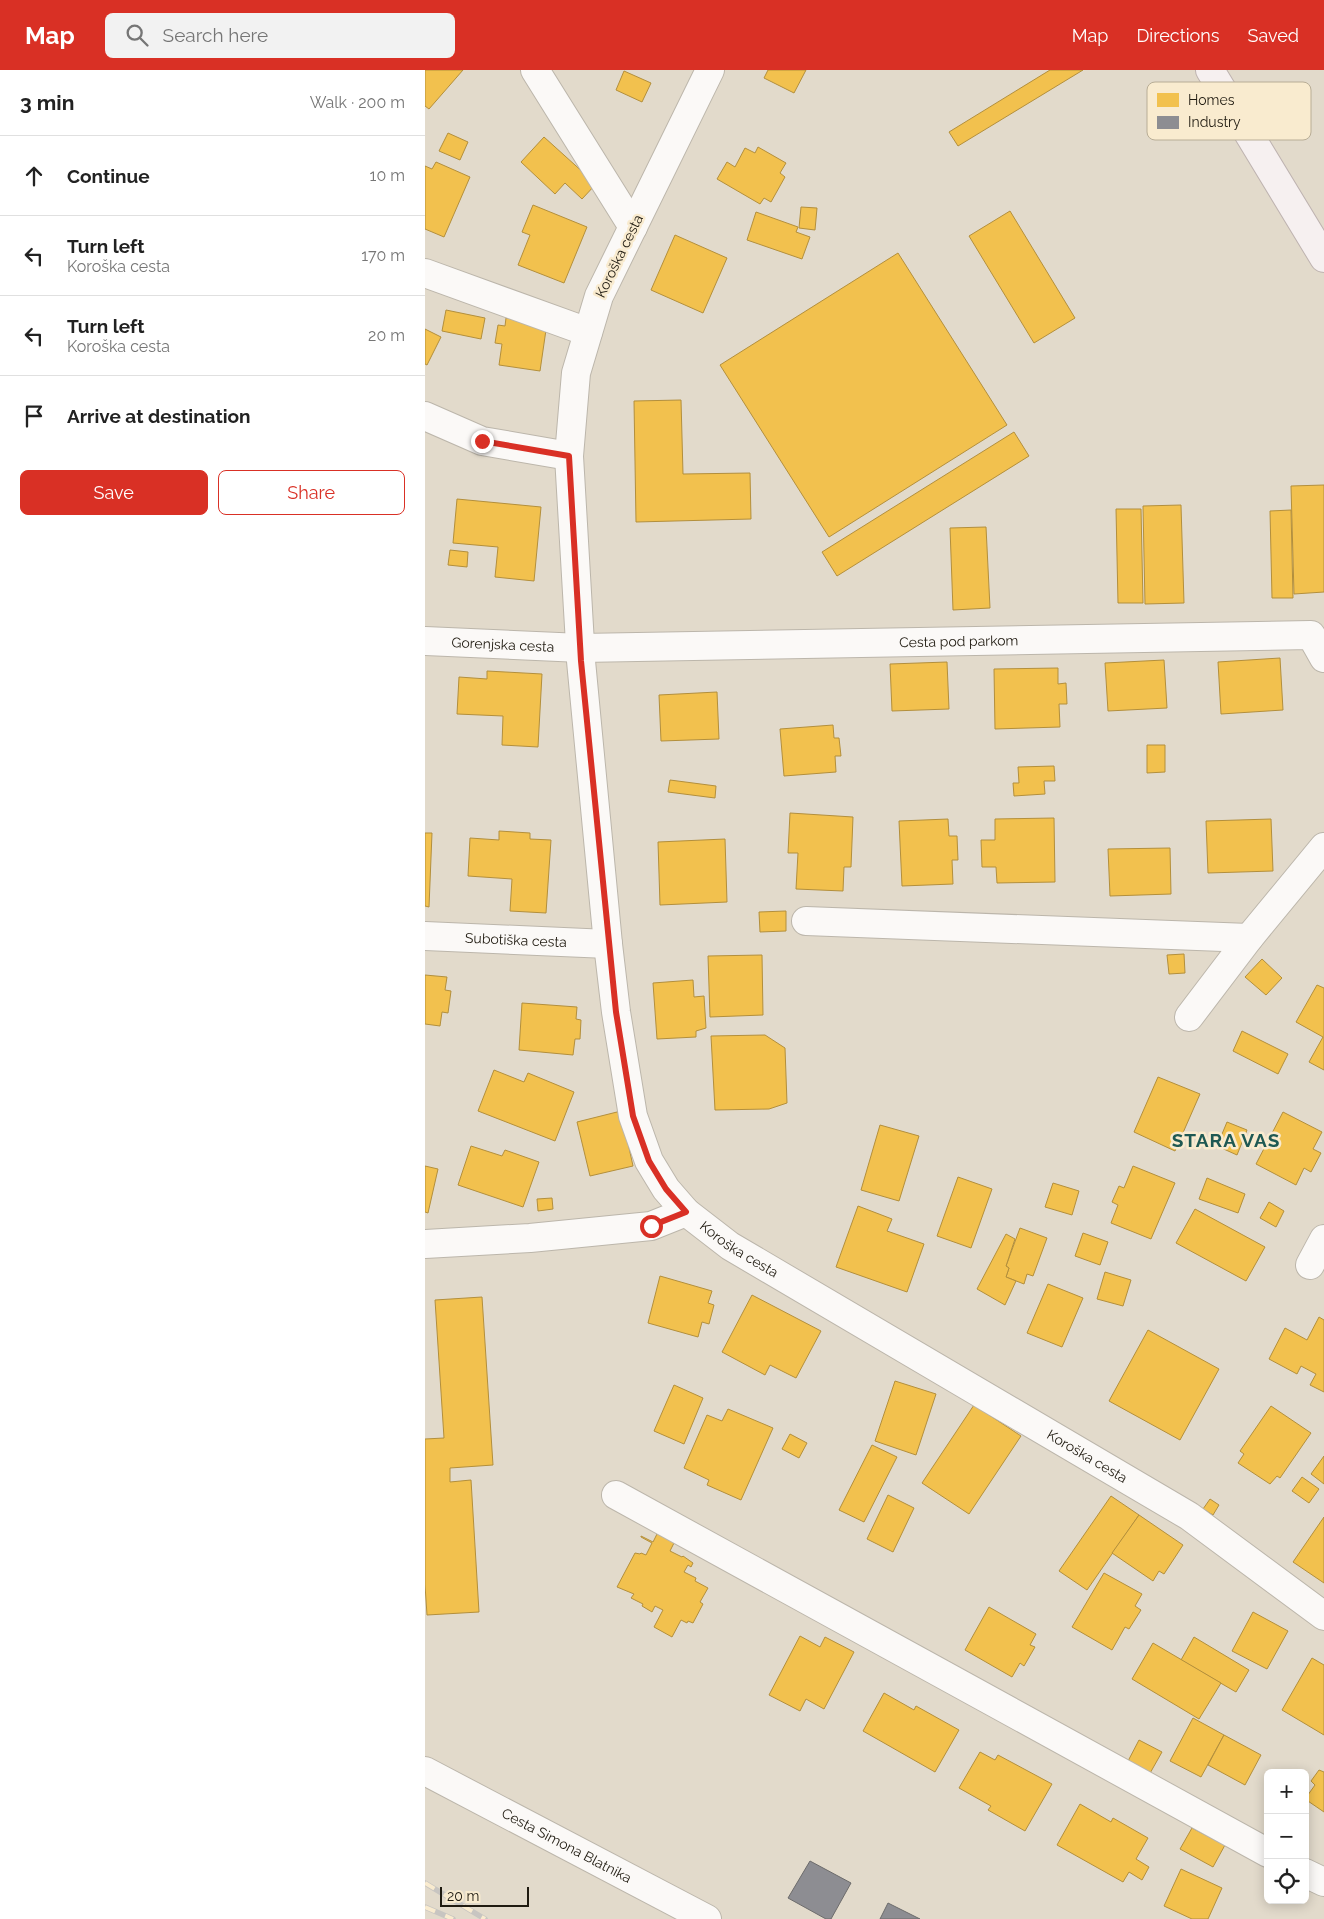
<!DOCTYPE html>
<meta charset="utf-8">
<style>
:root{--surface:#fff;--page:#f2f2f2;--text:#222;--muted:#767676;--line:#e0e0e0;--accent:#d93025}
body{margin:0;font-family:Raleway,sans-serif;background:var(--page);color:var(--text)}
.controls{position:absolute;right:15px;bottom:15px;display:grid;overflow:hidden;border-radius:8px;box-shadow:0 2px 12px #0003}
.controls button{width:45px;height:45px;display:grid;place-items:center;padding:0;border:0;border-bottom:1px solid var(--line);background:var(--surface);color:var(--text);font:25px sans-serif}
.scale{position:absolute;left:15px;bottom:12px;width:89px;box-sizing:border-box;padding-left:5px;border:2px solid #201b11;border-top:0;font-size:14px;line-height:18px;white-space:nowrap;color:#201b11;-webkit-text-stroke:4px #f9ebcf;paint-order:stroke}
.stop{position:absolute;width:15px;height:15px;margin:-11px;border:4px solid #d93025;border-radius:50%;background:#fff}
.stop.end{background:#d93025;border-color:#fff;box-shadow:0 1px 5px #0008}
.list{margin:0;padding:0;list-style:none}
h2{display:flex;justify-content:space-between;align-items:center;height:65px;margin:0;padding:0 20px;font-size:21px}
h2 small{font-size:16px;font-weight:400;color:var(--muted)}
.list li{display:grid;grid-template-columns:32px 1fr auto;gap:15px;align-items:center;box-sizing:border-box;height:80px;padding:0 20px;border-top:1px solid var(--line)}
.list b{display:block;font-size:19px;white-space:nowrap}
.list p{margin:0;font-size:16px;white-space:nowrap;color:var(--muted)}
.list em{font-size:16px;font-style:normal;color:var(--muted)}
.actions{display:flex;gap:10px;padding:15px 20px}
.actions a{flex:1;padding:11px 0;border:1px solid var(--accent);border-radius:8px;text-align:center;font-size:18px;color:var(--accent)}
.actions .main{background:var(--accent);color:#fff}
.icon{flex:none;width:28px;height:28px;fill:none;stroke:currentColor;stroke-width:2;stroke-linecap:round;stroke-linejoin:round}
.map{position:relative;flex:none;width:899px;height:1849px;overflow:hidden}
header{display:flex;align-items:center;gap:30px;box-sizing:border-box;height:70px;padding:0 25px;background:var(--accent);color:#fff}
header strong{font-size:24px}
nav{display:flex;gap:28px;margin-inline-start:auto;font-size:18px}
.search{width:350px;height:45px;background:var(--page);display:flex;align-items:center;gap:12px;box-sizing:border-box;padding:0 18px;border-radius:8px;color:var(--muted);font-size:19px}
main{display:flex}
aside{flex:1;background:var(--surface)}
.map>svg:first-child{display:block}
.homes{fill:#f2c14e;stroke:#b38f3c}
.industry{fill:#8d8d92;stroke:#6c6b6b}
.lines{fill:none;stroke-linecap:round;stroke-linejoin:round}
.minor-casing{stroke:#bcb6ab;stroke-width:30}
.major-casing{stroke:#beb3b0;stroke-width:30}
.minor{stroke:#fbf9f7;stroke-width:28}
.major{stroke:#f6f0f0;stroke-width:28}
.rail-casing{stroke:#c8c5c1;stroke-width:5.5}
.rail{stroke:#f9ebcf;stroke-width:4;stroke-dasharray:11;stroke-linecap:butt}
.route{stroke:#d93025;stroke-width:6}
.labels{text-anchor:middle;stroke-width:5;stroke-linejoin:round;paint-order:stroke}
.street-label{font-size:14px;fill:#201b11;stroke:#f9ebcf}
.district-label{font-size:19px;font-weight:bold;letter-spacing:1px;fill:#1f5953;stroke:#f9ebcf}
.key{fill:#f9ebcf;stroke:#b8ad96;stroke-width:1}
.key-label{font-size:14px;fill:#201b11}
</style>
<header>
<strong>Map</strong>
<div class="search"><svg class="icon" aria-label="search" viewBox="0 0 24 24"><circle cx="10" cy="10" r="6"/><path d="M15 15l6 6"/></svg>Search here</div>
<nav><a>Map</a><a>Directions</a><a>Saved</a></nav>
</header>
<main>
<aside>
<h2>3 min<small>Walk · 200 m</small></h2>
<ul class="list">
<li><svg class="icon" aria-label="ahead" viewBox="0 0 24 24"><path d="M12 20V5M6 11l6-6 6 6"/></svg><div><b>Continue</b></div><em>10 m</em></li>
<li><svg class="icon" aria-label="left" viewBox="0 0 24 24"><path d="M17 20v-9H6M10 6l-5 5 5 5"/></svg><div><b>Turn left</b><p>Koroška cesta</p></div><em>170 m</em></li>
<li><svg class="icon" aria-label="left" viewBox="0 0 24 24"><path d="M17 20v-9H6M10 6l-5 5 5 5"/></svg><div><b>Turn left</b><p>Koroška cesta</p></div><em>20 m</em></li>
<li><svg class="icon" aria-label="arrive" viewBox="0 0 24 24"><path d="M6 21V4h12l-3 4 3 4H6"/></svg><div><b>Arrive at destination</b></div></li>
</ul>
<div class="actions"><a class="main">Save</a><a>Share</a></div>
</aside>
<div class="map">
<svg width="899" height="1849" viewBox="0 0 899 1849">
<rect width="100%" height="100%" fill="#e2dacb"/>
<g class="homes">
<path d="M 0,0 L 38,0 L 4,39 L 0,36 Z"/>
<path d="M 343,0 L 381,0 L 369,23 L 339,8 Z"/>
<path d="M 625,0 L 658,0 L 533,76 L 524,62 Z"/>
<path d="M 199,1 L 226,13 L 217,32 L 191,20 Z"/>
<path d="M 23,63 L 43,72 L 35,90 L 14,81 Z"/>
<path d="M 119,67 L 171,114 L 157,129 L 140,113 L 130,124 L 96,92 Z"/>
<path d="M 333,77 L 361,93 L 355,103 L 360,107 L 346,132 L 339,128 L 335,134 L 292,109 L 302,92 L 310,97 L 320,78 L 330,83 Z"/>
<path d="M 11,92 L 45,107 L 19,167 L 0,159 L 0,96 L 7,99 Z"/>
<path d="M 108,135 L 162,157 L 139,213 L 93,195 L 105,165 L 97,162 Z"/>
<path d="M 376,137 L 392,138 L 390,160 L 374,158 Z"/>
<path d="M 585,141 L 650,248 L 609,273 L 544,166 Z"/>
<path d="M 331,142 L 373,157 L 371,162 L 385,167 L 377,189 L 322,170 Z"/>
<path d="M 250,165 L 302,188 L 278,243 L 226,220 Z"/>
<path d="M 473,183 L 582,355 L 404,467 L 295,295 Z"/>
<path d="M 21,240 L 60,248 L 56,269 L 17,261 Z"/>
<path d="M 81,248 L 122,253 L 115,301 L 74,295 L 77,274 L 70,273 L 73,255 L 80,256 Z"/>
<path d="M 0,259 L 16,267 L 2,295 L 0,294 Z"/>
<path d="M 256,330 L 258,404 L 325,403 L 326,449 L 211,452 L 209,331 Z"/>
<path d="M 589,362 L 604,386 L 412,506 L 397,482 Z"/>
<path d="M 899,415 L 899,522 L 869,524 L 866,416 Z"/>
<path d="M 32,429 L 116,437 L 109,511 L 70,507 L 73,477 L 28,473 Z"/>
<path d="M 756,435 L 759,533 L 720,534 L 718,436 Z"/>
<path d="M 691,439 L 716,439 L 718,533 L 693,533 Z"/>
<path d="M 866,440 L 868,528 L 847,528 L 845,441 Z"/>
<path d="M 561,457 L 565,538 L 528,540 L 525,458 Z"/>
<path d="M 25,480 L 43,482 L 42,497 L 23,495 Z"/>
<path d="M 855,588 L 858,640 L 796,644 L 793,592 Z"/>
<path d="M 739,590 L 742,638 L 683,641 L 680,593 Z"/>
<path d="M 522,592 L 524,639 L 467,641 L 465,594 Z"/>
<path d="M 633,598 L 633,614 L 641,613 L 642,634 L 634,634 L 635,657 L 570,659 L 569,599 Z"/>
<path d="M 62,601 L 117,604 L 113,677 L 77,675 L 78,646 L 32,644 L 34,607 L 62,609 Z"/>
<path d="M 292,622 L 294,669 L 236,671 L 234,625 Z"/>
<path d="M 408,655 L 409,668 L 414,668 L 416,686 L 410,686 L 411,702 L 359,706 L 355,659 Z"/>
<path d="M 722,675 L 740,675 L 740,702 L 722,703 Z"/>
<path d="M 629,696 L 630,711 L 619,711 L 620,724 L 589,726 L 588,713 L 594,713 L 593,697 Z"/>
<path d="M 245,710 L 291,716 L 290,728 L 243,722 Z"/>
<path d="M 365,743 L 428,747 L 426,797 L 419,797 L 418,821 L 371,819 L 373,783 L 363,783 Z"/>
<path d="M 629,748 L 630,812 L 572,813 L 571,797 L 557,797 L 556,770 L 570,770 L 570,749 Z"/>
<path d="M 523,749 L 524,766 L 532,766 L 533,790 L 527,790 L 528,814 L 477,816 L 474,751 Z"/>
<path d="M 846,749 L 848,801 L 783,803 L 781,751 Z"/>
<path d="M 74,761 L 105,763 L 105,769 L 126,770 L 121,843 L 85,841 L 87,809 L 43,806 L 45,768 L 74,770 Z"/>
<path d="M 0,763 L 7,763 L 4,837 L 0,836 Z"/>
<path d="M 300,769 L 302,832 L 235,835 L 233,772 Z"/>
<path d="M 745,778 L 746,824 L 685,826 L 683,779 Z"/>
<path d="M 361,841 L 361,861 L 335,862 L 334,842 Z"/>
<path d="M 759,884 L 760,903 L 744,904 L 742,885 Z"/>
<path d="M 337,885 L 338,945 L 285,947 L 283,886 Z"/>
<path d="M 837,889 L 857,908 L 841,925 L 820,907 Z"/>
<path d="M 0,905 L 22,907 L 20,920 L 26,921 L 23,943 L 17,942 L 15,956 L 0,954 Z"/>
<path d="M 268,910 L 269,927 L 279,926 L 281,958 L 271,961 L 271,967 L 232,969 L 228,913 Z"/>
<path d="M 892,915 L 899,918 L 899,1000 L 884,992 L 898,967 L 871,952 Z"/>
<path d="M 97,933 L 152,937 L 151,949 L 156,950 L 155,969 L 150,969 L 148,985 L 94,980 Z"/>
<path d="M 817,961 L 863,984 L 853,1004 L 808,981 Z"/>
<path d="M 340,965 L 360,978 L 362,1033 L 344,1039 L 290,1040 L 286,966 Z"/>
<path d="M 69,1000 L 99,1012 L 103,1003 L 149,1022 L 130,1071 L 53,1041 Z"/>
<path d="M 733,1007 L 775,1024 L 750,1081 L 709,1062 Z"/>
<path d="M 196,1041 L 208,1096 L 165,1106 L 152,1052 Z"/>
<path d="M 858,1042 L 897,1062 L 888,1079 L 896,1083 L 886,1102 L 879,1098 L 871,1115 L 831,1094 Z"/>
<path d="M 802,1052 L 822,1060 L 812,1085 L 792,1076 Z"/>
<path d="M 455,1055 L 494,1066 L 474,1131 L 436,1120 Z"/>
<path d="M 46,1076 L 77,1086 L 80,1080 L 114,1092 L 98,1137 L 33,1115 Z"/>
<path d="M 0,1096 L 13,1099 L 3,1143 L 0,1142 Z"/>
<path d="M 708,1096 L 750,1113 L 726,1169 L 686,1153 L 693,1135 L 687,1132 L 694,1116 L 699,1118 Z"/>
<path d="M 533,1107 L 567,1119 L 546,1178 L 512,1166 Z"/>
<path d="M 782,1108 L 820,1124 L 813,1143 L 774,1129 Z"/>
<path d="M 628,1113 L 654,1121 L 647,1145 L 620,1137 Z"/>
<path d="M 127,1128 L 128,1139 L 113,1141 L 112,1129 Z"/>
<path d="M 844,1132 L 859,1141 L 851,1157 L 835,1148 Z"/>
<path d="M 433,1136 L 467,1149 L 462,1161 L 499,1174 L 482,1222 L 411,1197 Z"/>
<path d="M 770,1139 L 840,1177 L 821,1211 L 751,1173 Z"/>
<path d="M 595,1158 L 622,1168 L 608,1206 L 602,1204 L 599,1214 L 581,1207 L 584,1198 L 581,1196 Z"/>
<path d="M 658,1163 L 683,1172 L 675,1195 L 650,1186 Z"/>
<path d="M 581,1164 L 590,1169 L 581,1196 L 584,1198 L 581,1207 L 591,1211 L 580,1235 L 552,1219 Z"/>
<path d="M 680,1202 L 706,1210 L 698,1236 L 672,1229 Z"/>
<path d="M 235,1206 L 287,1221 L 283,1233 L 289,1235 L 284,1254 L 277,1252 L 273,1267 L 223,1253 Z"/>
<path d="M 623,1214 L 658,1228 L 637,1277 L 602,1263 Z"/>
<path d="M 327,1225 L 396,1261 L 371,1308 L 345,1295 L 340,1305 L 297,1282 Z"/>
<path d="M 57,1227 L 68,1395 L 25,1398 L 25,1412 L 46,1410 L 54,1542 L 2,1545 L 0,1515 L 0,1369 L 19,1368 L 10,1230 Z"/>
<path d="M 894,1247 L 899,1250 L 899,1322 L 885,1315 L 891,1304 L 876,1296 L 872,1304 L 844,1289 L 860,1258 L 882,1270 Z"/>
<path d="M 723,1260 L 794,1299 L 755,1370 L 684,1331 Z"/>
<path d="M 470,1311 L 511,1324 L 491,1385 L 450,1371 Z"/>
<path d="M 249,1315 L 278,1328 L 259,1374 L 229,1361 Z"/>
<path d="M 549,1335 L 596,1366 L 544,1444 L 497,1413 Z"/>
<path d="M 846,1336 L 886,1363 L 855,1408 L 852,1406 L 845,1414 L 813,1393 L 819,1384 L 815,1381 Z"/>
<path d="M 303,1339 L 348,1358 L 316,1430 L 282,1415 L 284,1410 L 259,1398 L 282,1345 L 297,1351 Z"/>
<path d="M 365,1364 L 382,1373 L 374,1388 L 357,1379 Z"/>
<path d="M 447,1375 L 472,1387 L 439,1452 L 414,1440 Z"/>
<path d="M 899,1386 L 899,1414 L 886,1404 Z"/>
<path d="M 877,1407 L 894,1419 L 884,1433 L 867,1421 Z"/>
<path d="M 463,1425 L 489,1438 L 468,1482 L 442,1469 Z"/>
<path d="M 686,1426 L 714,1445 L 662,1520 L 634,1501 Z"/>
<path d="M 785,1429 L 794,1435 L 788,1445 L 778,1439 Z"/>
<path d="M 714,1445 L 758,1475 L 739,1504 L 734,1501 L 728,1511 L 687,1483 Z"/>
<path d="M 899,1447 L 899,1513 L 868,1492 Z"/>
<path d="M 233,1462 L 250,1471 L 245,1481 L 257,1487 L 258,1486 L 268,1493 L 266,1497 L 263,1495 L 259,1502 L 271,1508 L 270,1511 L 283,1518 L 275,1532 L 278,1534 L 268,1553 L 263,1551 L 262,1553 L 256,1550 L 247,1567 L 229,1557 L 238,1540 L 230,1536 L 227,1542 L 217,1536 L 218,1534 L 206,1528 L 209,1524 L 192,1517 L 210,1483 L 215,1484 L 216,1483 L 221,1485 L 227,1473 L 216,1467 L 216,1466 L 228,1472 Z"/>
<path d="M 679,1503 L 717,1524 L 710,1536 L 716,1540 L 704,1559 L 700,1557 L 687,1580 L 647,1557 Z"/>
<path d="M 564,1537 L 611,1564 L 605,1575 L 610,1577 L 599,1596 L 595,1593 L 587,1607 L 540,1580 Z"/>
<path d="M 828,1542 L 863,1561 L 842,1599 L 807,1581 Z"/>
<path d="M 375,1566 L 395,1577 L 400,1567 L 429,1582 L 399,1639 L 381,1629 L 375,1641 L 344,1625 Z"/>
<path d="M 769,1567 L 824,1600 L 811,1622 L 756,1590 Z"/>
<path d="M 728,1573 L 796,1613 L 774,1649 L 707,1609 Z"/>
<path d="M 887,1588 L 899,1595 L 899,1665 L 857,1640 Z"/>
<path d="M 459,1623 L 489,1640 L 491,1636 L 534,1660 L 510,1702 L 438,1661 Z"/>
<path d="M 768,1648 L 799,1665 L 776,1707 L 745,1691 Z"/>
<path d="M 799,1665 L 836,1685 L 820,1715 L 783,1695 Z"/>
<path d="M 714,1670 L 737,1682 L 724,1705 L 702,1693 Z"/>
<path d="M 555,1682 L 570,1690 L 573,1685 L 627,1714 L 600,1761 L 563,1740 L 566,1736 L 534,1718 Z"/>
<path d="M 894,1700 L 899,1702 L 899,1742 L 880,1729 L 890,1715 L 886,1711 Z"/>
<path d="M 655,1734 L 686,1752 L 688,1748 L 723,1768 L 711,1789 L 724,1797 L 717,1810 L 704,1802 L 698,1812 L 632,1775 Z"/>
<path d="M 767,1758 L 800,1775 L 788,1797 L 755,1779 Z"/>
<path d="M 756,1799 L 797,1818 L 783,1849 L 767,1849 L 739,1836 Z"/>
</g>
<g class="industry">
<path d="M 385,1791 L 426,1813 L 406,1849 L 401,1849 L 363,1828 Z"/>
<path d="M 463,1833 L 495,1849 L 455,1849 Z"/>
</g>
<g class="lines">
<defs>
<g id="minor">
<path d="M 110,0 L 208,157"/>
<path id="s1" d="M 285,0 L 174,226 L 151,303 L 144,386 L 156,591 L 183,874 L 191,942 L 208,1046 L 224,1091 L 241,1119 L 261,1142 L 305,1176 L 764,1446 L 899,1546"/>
<path d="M 0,203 L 163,262"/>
<path d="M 0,346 L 57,371 L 144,386"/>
<path id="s2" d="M 0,571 L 156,578 L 886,565 L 899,588"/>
<path d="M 381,851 L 824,868"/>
<path id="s3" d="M 0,866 L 183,874"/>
<path d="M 764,947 L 824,868 L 899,777"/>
<path d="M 0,1174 L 105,1168 L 226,1156 L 261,1142"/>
<path d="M 885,1195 L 899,1169"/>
<path d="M 191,1425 L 843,1783"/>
<path id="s4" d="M 0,1701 L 282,1849"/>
<path d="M 880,1803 L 899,1812"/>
</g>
<path id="major" d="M 785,0 L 899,188"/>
</defs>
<use href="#minor" class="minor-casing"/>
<use href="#major" class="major-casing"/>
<use href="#minor" class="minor"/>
<use href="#major" class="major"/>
<defs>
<g id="rail">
<path d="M 0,1813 L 60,1849"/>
<path d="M 0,1837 L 28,1849"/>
</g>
</defs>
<use href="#rail" class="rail-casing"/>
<use href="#rail" class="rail"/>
</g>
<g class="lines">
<path class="route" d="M 57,371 L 144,386 L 156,591 L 191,942 L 208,1046 L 224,1091 L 241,1119 L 261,1142 L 226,1156"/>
</g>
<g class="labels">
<g class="street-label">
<text transform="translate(194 186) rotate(-64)" y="5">Koroška cesta</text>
<text dy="5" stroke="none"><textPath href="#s2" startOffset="534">Cesta pod parkom</textPath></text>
<text dy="5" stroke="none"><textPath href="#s2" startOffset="78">Gorenjska cesta</textPath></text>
<text dy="5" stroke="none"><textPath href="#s3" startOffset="91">Subotiška cesta</textPath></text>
<text dy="5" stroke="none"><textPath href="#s1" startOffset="1255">Koroška cesta</textPath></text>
<text dy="5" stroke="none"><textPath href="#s1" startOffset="1660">Koroška cesta</textPath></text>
<text dy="5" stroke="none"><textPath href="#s4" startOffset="160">Cesta Simona Blatnika</textPath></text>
</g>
<g class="district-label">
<text x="801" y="1077">STARA VAS</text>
</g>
</g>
<rect x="722" y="12" width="164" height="58" rx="8" class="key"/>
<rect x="732" y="23" width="22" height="14" fill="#f2c14e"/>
<rect x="732" y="46" width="22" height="13" fill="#8d8d92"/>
<g class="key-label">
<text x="763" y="35">Homes</text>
<text x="763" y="57">Industry</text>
</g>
</svg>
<div class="controls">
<button>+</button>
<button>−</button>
<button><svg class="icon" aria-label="locate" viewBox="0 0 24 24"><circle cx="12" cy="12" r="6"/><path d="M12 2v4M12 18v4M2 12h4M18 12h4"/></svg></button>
</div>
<div class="scale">20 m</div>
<div class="stop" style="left:226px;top:1156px"></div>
<div class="stop end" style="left:57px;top:371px"></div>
</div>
</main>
